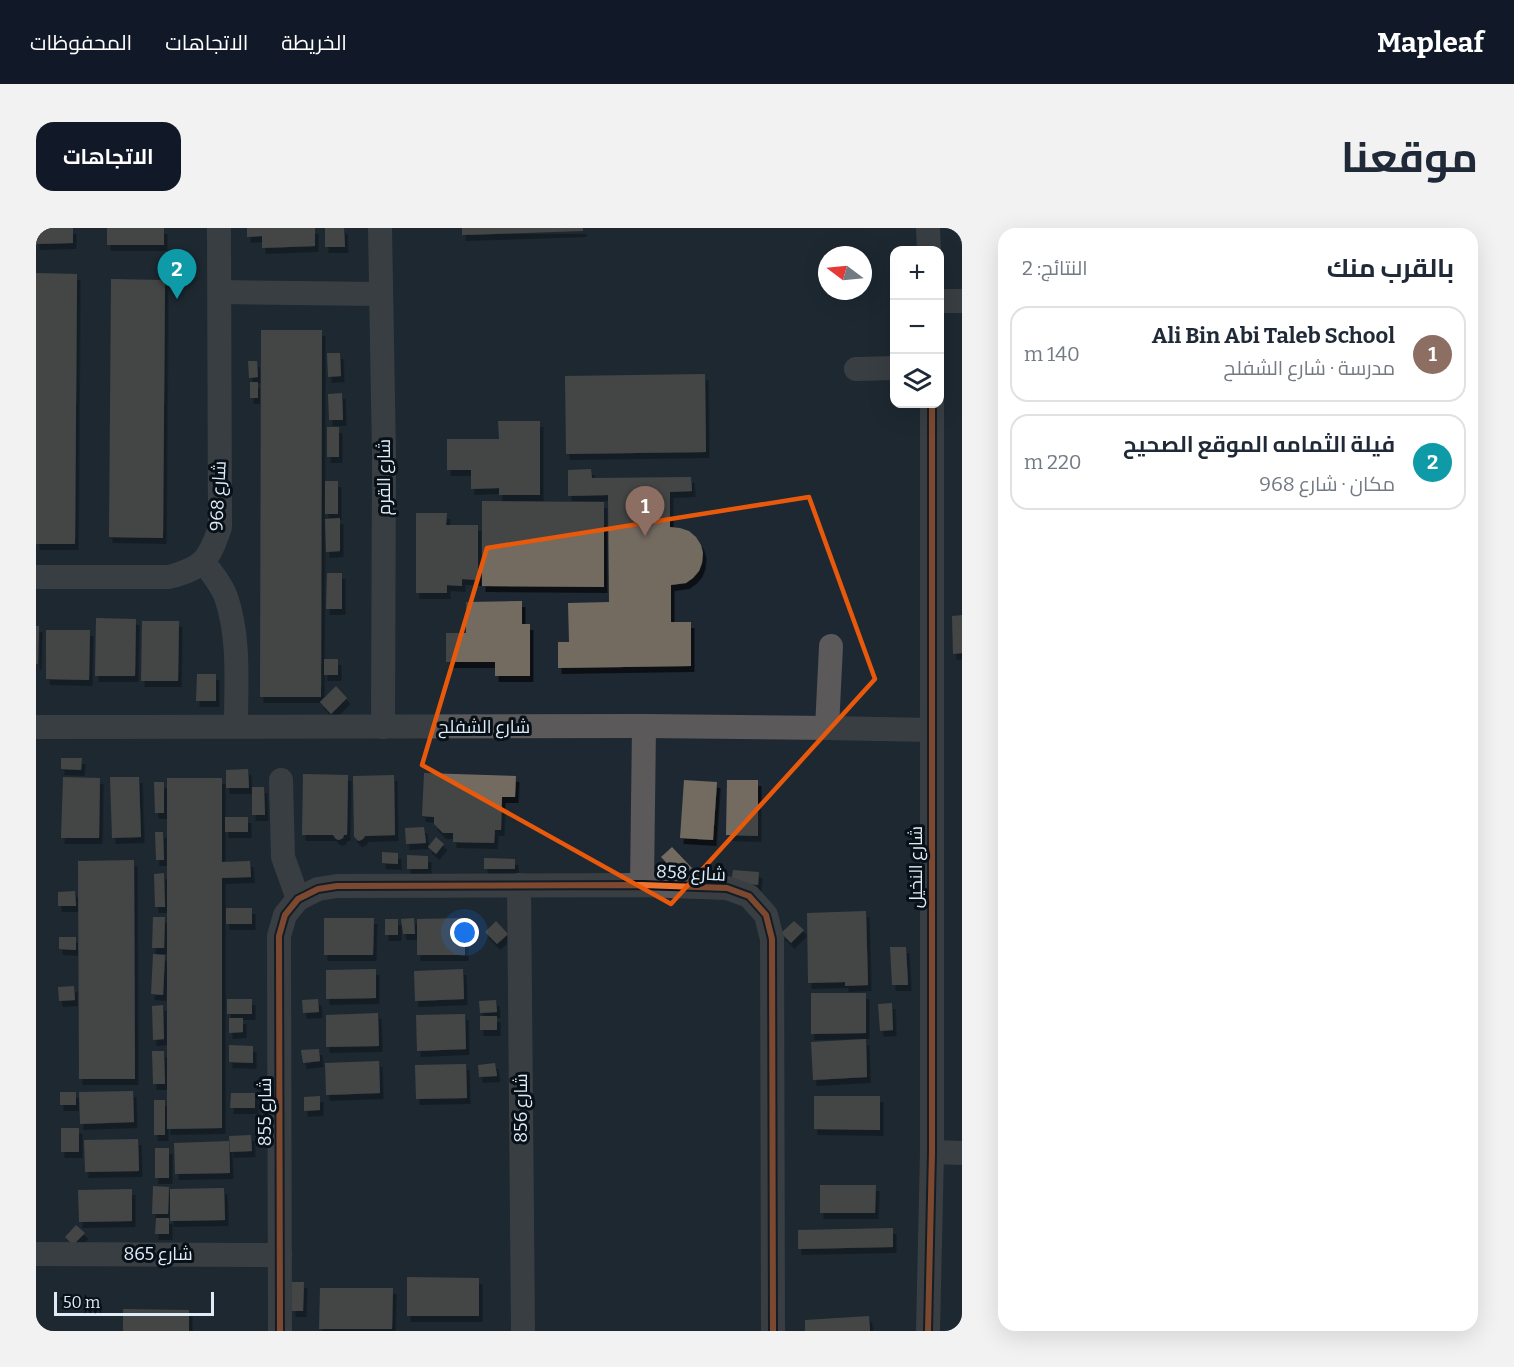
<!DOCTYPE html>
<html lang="ar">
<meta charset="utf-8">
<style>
:root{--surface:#fff;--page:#f2f2f3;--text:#1f2937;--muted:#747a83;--line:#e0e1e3;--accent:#111827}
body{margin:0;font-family:Bitter,Cairo,serif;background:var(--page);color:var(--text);direction:rtl}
.controls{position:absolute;right:18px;top:18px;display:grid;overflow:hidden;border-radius:12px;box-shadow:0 6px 24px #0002}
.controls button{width:54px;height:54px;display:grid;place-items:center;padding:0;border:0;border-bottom:2px solid var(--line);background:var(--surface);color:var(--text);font:30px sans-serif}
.compass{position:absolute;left:782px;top:18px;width:54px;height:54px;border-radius:50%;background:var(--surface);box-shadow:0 6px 24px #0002;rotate:286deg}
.scale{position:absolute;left:18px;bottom:15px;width:160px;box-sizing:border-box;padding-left:6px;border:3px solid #dfebf7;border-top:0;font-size:16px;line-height:21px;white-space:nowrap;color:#dfebf7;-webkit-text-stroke:4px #081018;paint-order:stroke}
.you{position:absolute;left:429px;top:705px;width:21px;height:21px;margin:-15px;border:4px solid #fff;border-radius:50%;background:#1a73e8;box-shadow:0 0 0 9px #1a73e833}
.badge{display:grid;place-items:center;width:39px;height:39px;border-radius:50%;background:var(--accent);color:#fff;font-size:20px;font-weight:700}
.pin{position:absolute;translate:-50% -50px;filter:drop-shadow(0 2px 3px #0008)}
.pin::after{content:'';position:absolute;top:32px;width:21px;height:18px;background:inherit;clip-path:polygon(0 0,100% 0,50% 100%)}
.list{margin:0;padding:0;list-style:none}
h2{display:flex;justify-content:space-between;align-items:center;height:78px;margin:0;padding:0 24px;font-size:26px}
h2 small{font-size:20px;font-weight:400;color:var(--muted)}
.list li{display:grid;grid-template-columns:39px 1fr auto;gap:18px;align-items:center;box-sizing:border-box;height:96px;margin:0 12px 12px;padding:0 12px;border:2px solid var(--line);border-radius:18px}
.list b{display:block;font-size:22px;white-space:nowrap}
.list p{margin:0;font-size:20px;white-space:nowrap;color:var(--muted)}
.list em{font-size:20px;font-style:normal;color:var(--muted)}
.icon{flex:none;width:33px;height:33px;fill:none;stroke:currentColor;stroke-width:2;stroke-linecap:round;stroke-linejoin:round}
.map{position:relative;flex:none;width:926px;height:1103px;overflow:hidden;direction:ltr;border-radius:18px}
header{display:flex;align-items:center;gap:36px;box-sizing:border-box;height:84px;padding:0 30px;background:var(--accent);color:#fff}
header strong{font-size:28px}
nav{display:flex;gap:33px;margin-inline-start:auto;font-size:21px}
.intro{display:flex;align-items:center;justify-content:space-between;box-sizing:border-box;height:144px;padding:0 36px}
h1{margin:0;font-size:42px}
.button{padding:15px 27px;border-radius:18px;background:var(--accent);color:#fff;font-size:21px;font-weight:700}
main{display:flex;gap:36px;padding:0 36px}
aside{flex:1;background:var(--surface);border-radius:18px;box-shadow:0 6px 24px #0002}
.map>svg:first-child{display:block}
.building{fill:#736b61;filter:url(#shadow)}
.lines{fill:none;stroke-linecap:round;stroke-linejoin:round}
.minor{stroke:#5b5959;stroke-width:24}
.cycleway-casing{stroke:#081018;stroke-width:10}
.cycleway{stroke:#ef722f;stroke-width:6}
.marked{fill:none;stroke:#e8590c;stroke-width:4.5;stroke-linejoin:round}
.labels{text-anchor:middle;stroke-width:6;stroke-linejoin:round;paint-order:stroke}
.street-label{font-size:18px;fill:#dfebf7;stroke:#081018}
</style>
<header>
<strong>Mapleaf</strong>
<nav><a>الخريطة</a><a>الاتجاهات</a><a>المحفوظات</a></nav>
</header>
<div class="intro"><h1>موقعنا</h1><a class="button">الاتجاهات</a></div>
<main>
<aside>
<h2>بالقرب منك<small>النتائج: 2</small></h2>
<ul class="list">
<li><span class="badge" style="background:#8d6e63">1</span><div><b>Ali Bin Abi Taleb School</b><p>مدرسة · شارع الشفلح</p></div><em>140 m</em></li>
<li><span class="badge" style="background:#0f9aa8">2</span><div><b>فيلة الثمامه الموقع الصحيح</b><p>مكان · شارع 968</p></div><em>220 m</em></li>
</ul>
</aside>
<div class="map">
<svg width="926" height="1103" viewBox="0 0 926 1103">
<defs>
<filter id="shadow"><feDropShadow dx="3.5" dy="6" stdDeviation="0" flood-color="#0009"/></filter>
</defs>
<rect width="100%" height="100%" fill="#1e2832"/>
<g class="building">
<path d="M 0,0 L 37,0 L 37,15 L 0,16 Z"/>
<rect x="71" y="0" width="57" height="17"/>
<path d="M 211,0 L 279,0 L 279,18 L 226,20 L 226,8 L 211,9 Z"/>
<path d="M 289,0 L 308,0 L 309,19 L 289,19 Z"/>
<path d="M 426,0 L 547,0 L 547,3 L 426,7 Z"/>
<path d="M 923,0 L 926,0 L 926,13 L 924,13 Z"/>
<path d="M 0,45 L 41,46 L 39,316 L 0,316 Z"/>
<path d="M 75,51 L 129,52 L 127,310 L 73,309 Z"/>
<path d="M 225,102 L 286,102 L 285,469 L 224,469 Z"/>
<path d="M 291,125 L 304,125 L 305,148 L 292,149 Z"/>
<path d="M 212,133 L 221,133 L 222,149 L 213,150 Z"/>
<path d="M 669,146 L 670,224 L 530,226 L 529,148 Z"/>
<rect x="214" y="154" width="8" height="16"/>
<path d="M 306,165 L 307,192 L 293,192 L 292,166 Z"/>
<path d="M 462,193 L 504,193 L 504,267 L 463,267 L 463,260 L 435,261 L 435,242 L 411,242 L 411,211 L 463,211 Z"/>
<rect x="291" y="199" width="12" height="30"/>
<path d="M 555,241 L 556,250 L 655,249 L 656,263 L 634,264 L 634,299 L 644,300 L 653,303 L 660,309 L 665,317 L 667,325 L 666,335 L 663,343 L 657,350 L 650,355 L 635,357 L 635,394 L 655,394 L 655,438 L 522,440 L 522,414 L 533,414 L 532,375 L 573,374 L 572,267 L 532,268 L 532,242 Z"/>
<rect x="289" y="253" width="13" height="33"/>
<path d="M 446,273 L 568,274 L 568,359 L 446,358 Z"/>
<path d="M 380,285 L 411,285 L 410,297 L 442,297 L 442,352 L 426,351 L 426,358 L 411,357 L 411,365 L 380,365 Z"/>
<path d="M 304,290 L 304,323 L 290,324 L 289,291 Z"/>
<path d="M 291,345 L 306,345 L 306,381 L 290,381 Z"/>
<path d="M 486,373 L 486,396 L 494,396 L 494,448 L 459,448 L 459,434 L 410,434 L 410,405 L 430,405 L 430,374 Z"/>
<path d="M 926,387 L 926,425 L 917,426 L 916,388 Z"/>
<path d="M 60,390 L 100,391 L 99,448 L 59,448 Z"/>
<path d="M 106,393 L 143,393 L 142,453 L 105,453 Z"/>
<path d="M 0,398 L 3,398 L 2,436 L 0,436 Z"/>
<path d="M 10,402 L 54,402 L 53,452 L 10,451 Z"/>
<rect x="288" y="431" width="14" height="16"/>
<path d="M 161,446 L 180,446 L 180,473 L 160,473 Z"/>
<path d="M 300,458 L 311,470 L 295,486 L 284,474 Z"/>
<path d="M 25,530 L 46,530 L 45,542 L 25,541 Z"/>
<path d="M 212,541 L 213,560 L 190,560 L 190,542 Z"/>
<path d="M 388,545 L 480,548 L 479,569 L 466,569 L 465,602 L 459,602 L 458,615 L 417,614 L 417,605 L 407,605 L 398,596 L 398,589 L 386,588 Z"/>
<path d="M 267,546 L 312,547 L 311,607 L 308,607 L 307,610 L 303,612 L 300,611 L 297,607 L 266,607 Z"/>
<path d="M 358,547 L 359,607 L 329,608 L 327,611 L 323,613 L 320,611 L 318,608 L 317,548 Z"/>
<path d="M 27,549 L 64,550 L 63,610 L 25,610 Z"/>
<path d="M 74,549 L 103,549 L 105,609 L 76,610 Z"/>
<path d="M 131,550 L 186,550 L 186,634 L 214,633 L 215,649 L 186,650 L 186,900 L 131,901 Z"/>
<path d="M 648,552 L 681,554 L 677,612 L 644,610 Z"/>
<path d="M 691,552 L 722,552 L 722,608 L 690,607 Z"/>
<path d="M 118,554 L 128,554 L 128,585 L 119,585 Z"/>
<path d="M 216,559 L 228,559 L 229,587 L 216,587 Z"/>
<rect x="189" y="589" width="23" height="15"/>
<path d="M 388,599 L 390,615 L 370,616 L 369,600 Z"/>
<path d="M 119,604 L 127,604 L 128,632 L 120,632 Z"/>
<path d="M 400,609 L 408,616 L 400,626 L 392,619 Z"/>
<path d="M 636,619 L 656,640 L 645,650 L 625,629 Z"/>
<path d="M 346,624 L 362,625 L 362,636 L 346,635 Z"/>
<path d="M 371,627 L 392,628 L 392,641 L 371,641 Z"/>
<path d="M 448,630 L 479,631 L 479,641 L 448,641 Z"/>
<path d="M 98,632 L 99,851 L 43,851 L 42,633 Z"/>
<path d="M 662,642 L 674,644 L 672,655 L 660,653 Z"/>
<path d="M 697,642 L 723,644 L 722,657 L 695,654 Z"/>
<path d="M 128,645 L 129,679 L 119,679 L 118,646 Z"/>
<path d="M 39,663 L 40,678 L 22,678 L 22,664 Z"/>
<rect x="190" y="680" width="26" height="16"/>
<path d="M 830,683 L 832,757 L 809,758 L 809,754 L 772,755 L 771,685 Z"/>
<path d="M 117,689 L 129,689 L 128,720 L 116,720 Z"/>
<path d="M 288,690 L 338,690 L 337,727 L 288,727 Z"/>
<path d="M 378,690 L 379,706 L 367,706 L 365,691 Z"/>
<path d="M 429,690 L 429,727 L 381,727 L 381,691 Z"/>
<rect x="349" y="691" width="13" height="16"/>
<path d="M 460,693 L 472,706 L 461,716 L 449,704 Z"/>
<path d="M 758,693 L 768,702 L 755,715 L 745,705 Z"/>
<path d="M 23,709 L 40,709 L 40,722 L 23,721 Z"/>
<path d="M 854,719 L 870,719 L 872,757 L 856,757 Z"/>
<path d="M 117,726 L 129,727 L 127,767 L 115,766 Z"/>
<path d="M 340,741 L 340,770 L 290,771 L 290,742 Z"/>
<path d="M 427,741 L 428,771 L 379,773 L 378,743 Z"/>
<path d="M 38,758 L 39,772 L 23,773 L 22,759 Z"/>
<path d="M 775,765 L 830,765 L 830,805 L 775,806 Z"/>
<rect x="191" y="771" width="25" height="15"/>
<path d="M 282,771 L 283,784 L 267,785 L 266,772 Z"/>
<path d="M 460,772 L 461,784 L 444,785 L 443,773 Z"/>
<path d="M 856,775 L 857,802 L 844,803 L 842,776 Z"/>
<path d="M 127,777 L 128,811 L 117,812 L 116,778 Z"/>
<path d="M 342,785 L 343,818 L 290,819 L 290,787 Z"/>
<path d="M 429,786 L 430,821 L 381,823 L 380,787 Z"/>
<rect x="444" y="788" width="17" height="14"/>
<path d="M 193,790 L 207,790 L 207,804 L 193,805 Z"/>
<path d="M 830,811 L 831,849 L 777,852 L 775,814 Z"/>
<path d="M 193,817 L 217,818 L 217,835 L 193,834 Z"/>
<path d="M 283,821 L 284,833 L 267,835 L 265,822 Z"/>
<path d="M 116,823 L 128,823 L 129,856 L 117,856 Z"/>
<path d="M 343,833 L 344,865 L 290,867 L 289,835 Z"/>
<path d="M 459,835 L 461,848 L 443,849 L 442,837 Z"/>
<path d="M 430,836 L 431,870 L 380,871 L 379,837 Z"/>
<path d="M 97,863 L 98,894 L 44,896 L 43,864 Z"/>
<rect x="24" y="864" width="16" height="13"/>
<path d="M 195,865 L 219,865 L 219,880 L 194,880 Z"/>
<path d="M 284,868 L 284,882 L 268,883 L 268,869 Z"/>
<path d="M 778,868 L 844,868 L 844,902 L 778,901 Z"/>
<rect x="118" y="872" width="11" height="35"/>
<rect x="25" y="900" width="18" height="24"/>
<path d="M 215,907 L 216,923 L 194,924 L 193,908 Z"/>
<path d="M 102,911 L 103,943 L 49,944 L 48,912 Z"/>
<path d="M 193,913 L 194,945 L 139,946 L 138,915 Z"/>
<rect x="119" y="920" width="14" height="30"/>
<path d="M 784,957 L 840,957 L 839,985 L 784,985 Z"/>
<path d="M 117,958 L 133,959 L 132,986 L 116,986 Z"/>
<path d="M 188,960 L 189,992 L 134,993 L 134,961 Z"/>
<path d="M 96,961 L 96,993 L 43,994 L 42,962 Z"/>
<path d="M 120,990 L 133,990 L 133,1006 L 119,1006 Z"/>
<path d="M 40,997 L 49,1005 L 37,1017 L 29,1009 Z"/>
<path d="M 857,1000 L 857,1019 L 762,1021 L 762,1002 Z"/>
<path d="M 371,1049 L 443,1050 L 443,1088 L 371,1088 Z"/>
<path d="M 256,1054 L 268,1054 L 267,1083 L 256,1083 Z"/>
<path d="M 284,1060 L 357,1060 L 356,1101 L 283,1101 Z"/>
<path d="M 87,1081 L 153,1082 L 153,1103 L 87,1103 Z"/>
<path d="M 833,1088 L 834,1103 L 769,1103 L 769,1092 Z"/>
</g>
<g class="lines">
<g class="minor">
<path d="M 344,0 L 348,227 L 347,499"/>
<path d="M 892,0 L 893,22"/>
<path d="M 184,64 L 345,66"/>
<path d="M 904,73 L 926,73"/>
<path d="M 820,141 L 858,140"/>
<path d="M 167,334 C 176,345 185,356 190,369 C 204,410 200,455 200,498"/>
<path d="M 0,349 L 133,349 C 167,340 173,332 184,299 L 183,0"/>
<path d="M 0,499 L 608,498 L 791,500 L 896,502"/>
<path d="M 791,500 L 795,418"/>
<path d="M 245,552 L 247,629 L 262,671"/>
<path d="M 483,657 L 487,1103"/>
<path d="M 606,657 L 608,498"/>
<path d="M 896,924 L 926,925"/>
<path d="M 0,1026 L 244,1027"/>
<path d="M 244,1103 L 243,708 L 249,687 L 262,671 L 282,661 L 301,658 L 606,657 L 691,660 L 713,668 L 730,687 L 736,711 L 737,1103"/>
<path d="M 892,1103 L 896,924 L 896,176"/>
</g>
<defs>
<g id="cycleway">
<path d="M 244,1103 L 243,708 L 249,687 L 262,671 L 282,661 L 301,658 L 606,657 L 691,660 L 713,668 L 730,687 L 736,711 L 737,1103"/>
<path d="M 892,1103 L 896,924 L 896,176"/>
</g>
</defs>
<use href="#cycleway" class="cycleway-casing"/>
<use href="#cycleway" class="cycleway"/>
</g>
<path d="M0 0H926V1103H0ZM 773,269 L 839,451 L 635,676 L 386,537 L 451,320 Z" fill="#1e2832" fill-opacity=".55" fill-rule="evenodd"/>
<path class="marked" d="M 773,269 L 839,451 L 635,676 L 386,537 L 451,320 Z"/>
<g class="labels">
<g class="street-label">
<text transform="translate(348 249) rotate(-90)" y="6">شارع القرم</text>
<text transform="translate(182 268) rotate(-87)" y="6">شارع 968</text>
<text x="448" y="505">شارع الشفلح</text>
<text transform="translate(880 639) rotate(-90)" y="6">شارع النخيل</text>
<text transform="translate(655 645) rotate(3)" y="6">شارع 858</text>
<text transform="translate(485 880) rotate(-90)" y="6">شارع 856</text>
<text transform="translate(229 884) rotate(-90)" y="6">شارع 855</text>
<text x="122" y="1032">شارع 865</text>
</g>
</g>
</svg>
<div class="controls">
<button>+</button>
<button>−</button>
<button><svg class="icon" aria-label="layers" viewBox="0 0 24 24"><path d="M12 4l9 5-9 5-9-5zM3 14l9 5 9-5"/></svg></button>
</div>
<svg class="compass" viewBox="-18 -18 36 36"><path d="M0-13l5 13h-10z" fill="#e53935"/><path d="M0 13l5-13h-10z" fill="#747a83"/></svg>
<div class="scale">50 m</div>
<div class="you"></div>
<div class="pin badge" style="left:609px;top:308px;background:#8d6e63">1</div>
<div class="pin badge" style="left:141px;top:71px;background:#0f9aa8">2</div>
</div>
</main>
